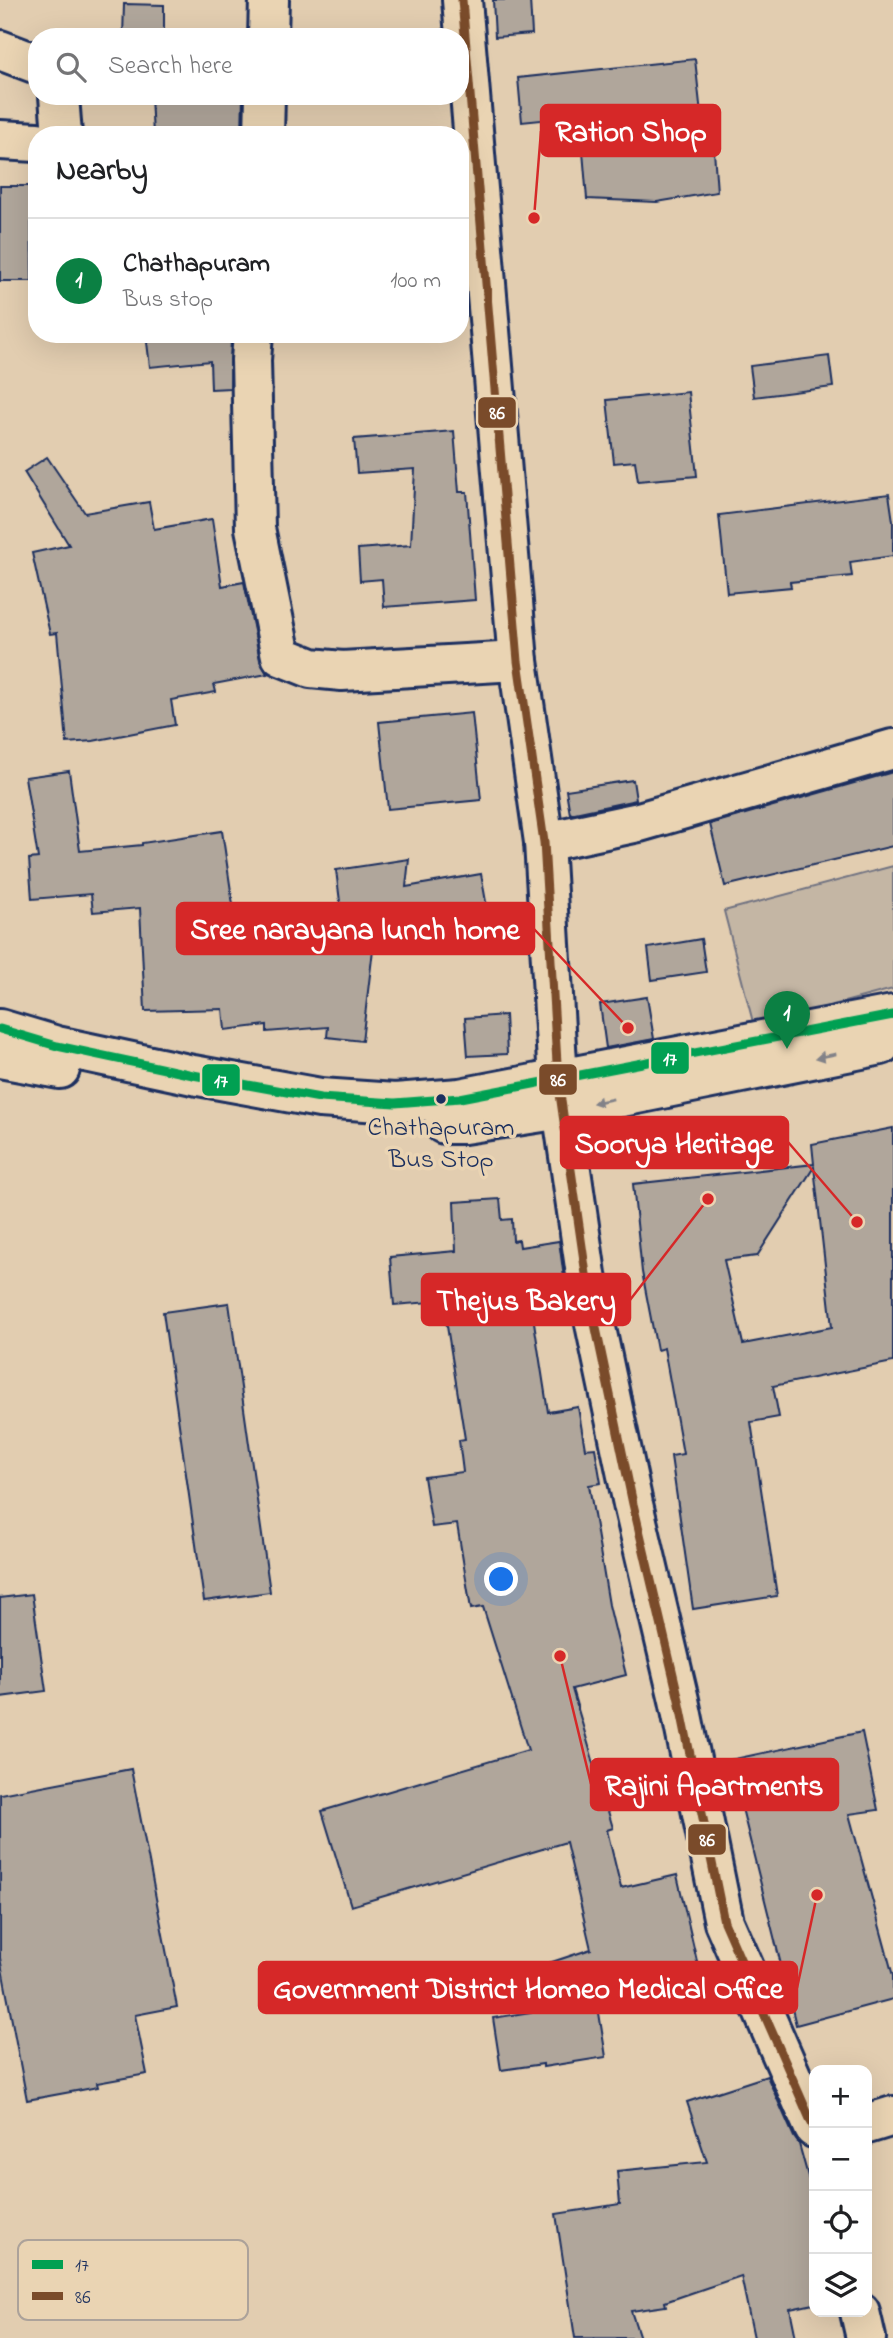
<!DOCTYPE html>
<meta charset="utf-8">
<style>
:root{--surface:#fff;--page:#f6f6f6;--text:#202124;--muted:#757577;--line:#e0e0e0;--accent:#0b8043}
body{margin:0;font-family:"Indie Flower",sans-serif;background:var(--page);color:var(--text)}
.controls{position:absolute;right:21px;bottom:21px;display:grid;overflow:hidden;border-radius:14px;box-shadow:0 7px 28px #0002}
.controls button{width:63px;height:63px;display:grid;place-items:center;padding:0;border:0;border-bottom:2px solid var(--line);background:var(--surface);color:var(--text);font:35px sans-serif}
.you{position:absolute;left:502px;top:1580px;width:24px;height:24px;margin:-18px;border:5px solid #fff;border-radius:50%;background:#1a73e8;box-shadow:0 0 0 10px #1a73e833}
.badge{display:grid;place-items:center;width:46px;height:46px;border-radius:50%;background:var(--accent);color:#fff;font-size:23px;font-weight:700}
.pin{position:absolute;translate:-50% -58px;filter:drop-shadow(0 2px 4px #0008)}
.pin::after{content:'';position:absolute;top:37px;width:24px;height:21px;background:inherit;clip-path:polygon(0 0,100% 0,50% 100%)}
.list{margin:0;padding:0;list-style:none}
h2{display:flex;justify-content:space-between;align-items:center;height:91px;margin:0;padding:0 28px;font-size:30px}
h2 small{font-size:23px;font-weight:400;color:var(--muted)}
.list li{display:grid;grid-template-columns:46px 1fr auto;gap:21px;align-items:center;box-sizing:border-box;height:126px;padding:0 28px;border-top:2px solid var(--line)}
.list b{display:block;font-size:26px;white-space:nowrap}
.list p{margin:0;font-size:23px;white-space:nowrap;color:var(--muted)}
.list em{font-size:23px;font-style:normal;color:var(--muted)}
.icon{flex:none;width:38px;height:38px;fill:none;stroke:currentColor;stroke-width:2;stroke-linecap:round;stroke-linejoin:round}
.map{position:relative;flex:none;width:893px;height:2338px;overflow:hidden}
.search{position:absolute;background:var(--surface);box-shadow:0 7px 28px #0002;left:28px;top:28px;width:441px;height:77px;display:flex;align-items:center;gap:18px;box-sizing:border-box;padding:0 24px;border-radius:28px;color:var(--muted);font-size:26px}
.panel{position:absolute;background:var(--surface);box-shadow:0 7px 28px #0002;left:28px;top:126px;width:441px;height:217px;border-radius:28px}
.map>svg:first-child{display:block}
.green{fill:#c4b6a4;stroke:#707281;stroke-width:2}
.building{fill:#b0a69b;stroke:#1b2f5e;stroke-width:2;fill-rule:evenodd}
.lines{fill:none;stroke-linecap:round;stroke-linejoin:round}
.minor-casing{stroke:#1b2f5e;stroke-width:44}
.tertiary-casing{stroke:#1b2f5e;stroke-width:44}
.trunk-casing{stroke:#1b2f5e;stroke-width:44}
.minor{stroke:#ead4b3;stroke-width:38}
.tertiary{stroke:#ead4b3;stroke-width:38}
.trunk{stroke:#ead4b3;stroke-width:38}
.bus-1-casing{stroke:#ead4b3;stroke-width:14}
.bus-2-casing{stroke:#ead4b3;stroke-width:14}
.bus-1{stroke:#01a052;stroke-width:9}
.bus-2{stroke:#7a4b2a;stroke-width:9}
.oneway{fill:#828288}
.bus-dot{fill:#1b2f5e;stroke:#ead4b3;stroke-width:2.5}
.labels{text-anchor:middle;stroke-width:7;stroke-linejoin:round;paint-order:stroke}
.bus-label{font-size:26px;fill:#1b2f5e;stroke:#ead4b3}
.key{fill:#ead4b3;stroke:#aca29a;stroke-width:2}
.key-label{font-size:19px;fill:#1b2f5e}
.leader{fill:none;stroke:#d62828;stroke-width:2.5}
.callout-dot{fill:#d62828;stroke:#ead4b3;stroke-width:2.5}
.callout{fill:#d62828;stroke:#d62828;stroke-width:2.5}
.callout-label{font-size:30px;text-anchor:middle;font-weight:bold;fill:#fff}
.line-badge{stroke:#ead4b3;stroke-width:2.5}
.badge-label{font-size:19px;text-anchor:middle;font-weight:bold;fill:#fff}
</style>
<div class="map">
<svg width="893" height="2338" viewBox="0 0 893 2338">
<rect width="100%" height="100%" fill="#e2cdb0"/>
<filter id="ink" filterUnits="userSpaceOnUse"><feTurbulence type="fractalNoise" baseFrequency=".0143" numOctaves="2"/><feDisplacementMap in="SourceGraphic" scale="14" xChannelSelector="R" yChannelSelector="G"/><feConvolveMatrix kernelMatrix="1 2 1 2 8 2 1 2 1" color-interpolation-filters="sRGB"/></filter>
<g filter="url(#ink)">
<path class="green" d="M 893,866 L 893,989 L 754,1026 L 724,911 Z"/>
<g class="building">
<path d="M 493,0 L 530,0 L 532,34 L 495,37 Z"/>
<path d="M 124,4 L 164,5 L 164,37 L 123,37 Z"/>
<path d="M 695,59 L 702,123 L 712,123 L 717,192 L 657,202 L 587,199 L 580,116 L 522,122 L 518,78 Z"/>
<path d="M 151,96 L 243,96 L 242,135 L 153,135 Z"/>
<path d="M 0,186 L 31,186 L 32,281 L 0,281 Z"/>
<path d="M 146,334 L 231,334 L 230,388 L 211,389 L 210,361 L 150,367 Z"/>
<path d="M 829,356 L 833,387 L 754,397 L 750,366 Z"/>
<path d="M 688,392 L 697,476 L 638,481 L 635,461 L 614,463 L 607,400 Z"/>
<path d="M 454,431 L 459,492 L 467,492 L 475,600 L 384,607 L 382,579 L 360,581 L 358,549 L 411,545 L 415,469 L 357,473 L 354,439 Z"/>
<path d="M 47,457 L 85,513 L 149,502 L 154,529 L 212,519 L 222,586 L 244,582 L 260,660 L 267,674 L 214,684 L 216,692 L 171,700 L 175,725 L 93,741 L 67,743 L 57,633 L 50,634 L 32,553 L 69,545 L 24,472 Z"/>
<path d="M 889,494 L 893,521 L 893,556 L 850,562 L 852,576 L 790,582 L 791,587 L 727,593 L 719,515 Z"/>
<path d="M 472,713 L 481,800 L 388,809 L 379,722 Z"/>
<path d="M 69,771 L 80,851 L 142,845 L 142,843 L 222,831 L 238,938 L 344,933 L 336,870 L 409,859 L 406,887 L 481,874 L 488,913 L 375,933 L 362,1041 L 327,1037 L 328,1027 L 267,1032 L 267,1025 L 225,1030 L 223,1009 L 145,1011 L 140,908 L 93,912 L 91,894 L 32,899 L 29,859 L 38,858 L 25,777 Z"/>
<path d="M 893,772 L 893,846 L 725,886 L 710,824 Z"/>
<path d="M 633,780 L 636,800 L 570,814 L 566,790 Z"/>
<path d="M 701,939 L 706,972 L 652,980 L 648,948 Z"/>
<path d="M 647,997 L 654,1039 L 606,1048 L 600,1004 Z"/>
<path d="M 505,1015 L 507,1054 L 468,1056 L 465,1018 Z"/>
<path d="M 893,1128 L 893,1362 L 773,1386 L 779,1417 L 751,1422 L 777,1596 L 693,1609 L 671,1456 L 683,1454 L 664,1348 L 657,1350 L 642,1272 L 633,1184 L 814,1164 L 812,1144 ZM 814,1167 L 832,1327 L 743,1344 L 724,1260 L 757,1256 Z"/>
<path d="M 500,1199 L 502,1220 L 512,1219 L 513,1241 L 519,1240 L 520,1247 L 559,1241 L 565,1285 L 529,1290 L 548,1412 L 578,1407 L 585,1449 L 595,1448 L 601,1483 L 589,1485 L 609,1605 L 626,1675 L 572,1689 L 613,1828 L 607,1830 L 621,1888 L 677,1875 L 699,1970 L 596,1994 L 606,2057 L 543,2067 L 543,2064 L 501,2070 L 493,2018 L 555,2008 L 540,1966 L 591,1949 L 566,1842 L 351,1906 L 322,1811 L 528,1750 L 483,1607 L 471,1609 L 457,1524 L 432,1527 L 424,1477 L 463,1472 L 459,1440 L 465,1439 L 443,1301 L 394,1305 L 390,1257 L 456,1251 L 454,1202 Z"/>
<path d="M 229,1303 L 270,1592 L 204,1601 L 163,1312 Z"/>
<path d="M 32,1594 L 46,1691 L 0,1697 L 0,1598 Z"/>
<path d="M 862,1732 L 878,1810 L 849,1814 L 893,1976 L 893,1999 L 796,2025 L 730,1760 Z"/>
<path d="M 131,1769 L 177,2007 L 135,2015 L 147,2074 L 97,2083 L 98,2087 L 27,2100 L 0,1958 L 0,1794 Z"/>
<path d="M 767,2076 L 794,2137 L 799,2144 L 814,2198 L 814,2304 L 790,2309 L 796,2338 L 754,2338 L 741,2276 L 665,2302 L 666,2306 L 631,2311 L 640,2338 L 575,2338 L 556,2214 L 620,2204 L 617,2171 L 707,2162 L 687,2102 Z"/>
</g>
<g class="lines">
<defs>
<g id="minor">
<path d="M 268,37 L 269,0"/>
<path d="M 0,50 L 37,64"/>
<path d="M 59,96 L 62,135"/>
<path d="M 264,135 L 265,96"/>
<path d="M 0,140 L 37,142"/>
<path d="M 253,334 L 251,360 L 255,528 L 281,656 L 311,668 L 342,671 L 518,661"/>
<path d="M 544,842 L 639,822 L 893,749"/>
<path d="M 558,1080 L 589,1295 L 633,1504 L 679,1700 L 724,1922 L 814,2128"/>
<path d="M 867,2124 L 893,2116"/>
<path d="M 860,2312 L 866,2338"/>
</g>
<path id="tertiary" d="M 462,0 L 518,661 L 544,842 L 558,1080"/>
<g id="trunk">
<path d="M 0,1029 L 57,1046 L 193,1075 L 320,1098 L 395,1103 L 460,1098 L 893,1015"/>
<path d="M 0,1058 L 60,1069"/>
<path d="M 444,1124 L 464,1124 L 562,1109 L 881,1045"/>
</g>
</defs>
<use href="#minor" class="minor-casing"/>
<use href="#tertiary" class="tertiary-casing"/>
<use href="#trunk" class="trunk-casing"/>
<use href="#minor" class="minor"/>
<use href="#tertiary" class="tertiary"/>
<use href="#trunk" class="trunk"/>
<defs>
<path id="bus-1" d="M 0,1029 L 57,1046 L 193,1075 L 320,1098 L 395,1103 L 460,1098 L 893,1015"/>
<path id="bus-2" d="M 462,0 L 518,661 L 544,842 L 558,1080 L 589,1295 L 633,1504 L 679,1700 L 724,1922 L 814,2128"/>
</defs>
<use href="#bus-1" class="bus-1-casing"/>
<use href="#bus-2" class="bus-2-casing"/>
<use href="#bus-1" class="bus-1"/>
<use href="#bus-2" class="bus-2"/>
</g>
<defs><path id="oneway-solid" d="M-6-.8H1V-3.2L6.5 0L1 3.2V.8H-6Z" transform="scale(1.75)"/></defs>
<g class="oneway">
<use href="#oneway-solid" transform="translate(826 1056) rotate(169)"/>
<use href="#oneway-solid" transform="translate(603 1101) rotate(169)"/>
</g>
</g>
<circle class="bus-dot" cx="441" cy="1099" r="6"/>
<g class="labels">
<g class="bus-label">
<text x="441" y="1135">Chathapuram<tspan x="441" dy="32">Bus Stop</tspan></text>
</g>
</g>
<rect x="18" y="2240" width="230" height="80" rx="10" class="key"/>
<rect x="32" y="2260" width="31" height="9" fill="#01a052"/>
<rect x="32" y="2292" width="31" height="8" fill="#7a4b2a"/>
<g class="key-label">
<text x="75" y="2271">17</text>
<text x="75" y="2303">86</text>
</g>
<path class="leader" d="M534 218L541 131M628 1028L534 929M857 1222L788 1142M708 1199L630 1300M560 1656L591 1784M817 1895L797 1988"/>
<g class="callout-dot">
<circle cx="534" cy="218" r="7"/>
<circle cx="628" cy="1028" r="7"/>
<circle cx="857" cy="1222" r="7"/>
<circle cx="708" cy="1199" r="7"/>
<circle cx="560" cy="1656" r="7"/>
<circle cx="817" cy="1895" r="7"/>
</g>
<g class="callout">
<rect x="541" y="105" width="179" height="51" rx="7"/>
<rect x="177" y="903" width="357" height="51" rx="7"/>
<rect x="561" y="1117" width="227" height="51" rx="7"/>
<rect x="422" y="1274" width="208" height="51" rx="7"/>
<rect x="591" y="1759" width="247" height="51" rx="7"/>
<rect x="259" y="1962" width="538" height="51" rx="7"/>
</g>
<g class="callout-label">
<text x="631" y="141">Ration Shop</text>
<text x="355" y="939">Sree narayana lunch home</text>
<text x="674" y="1153">Soorya Heritage</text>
<text x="526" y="1310">Thejus Bakery</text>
<text x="714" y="1795">Rajini Apartments</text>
<text x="528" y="1998">Government District Homeo Medical Office</text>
</g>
<g class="line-badge">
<rect x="477" y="396" width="40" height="33" rx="7" fill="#7a4b2a"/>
<rect x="650" y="1041" width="40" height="34" rx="7" fill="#01a052"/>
<rect x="538" y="1063" width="40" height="33" rx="7" fill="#7a4b2a"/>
<rect x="201" y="1063" width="40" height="34" rx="7" fill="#01a052"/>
<rect x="687" y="1823" width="40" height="33" rx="7" fill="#7a4b2a"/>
</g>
<g class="badge-label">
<text x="497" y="419">86</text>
<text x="670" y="1065">17</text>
<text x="558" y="1086">86</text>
<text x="221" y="1087">17</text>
<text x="707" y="1846">86</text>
</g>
</svg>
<div class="controls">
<button>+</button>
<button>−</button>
<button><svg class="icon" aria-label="locate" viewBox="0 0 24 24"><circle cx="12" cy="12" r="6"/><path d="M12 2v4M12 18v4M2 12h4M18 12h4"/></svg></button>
<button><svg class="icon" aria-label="layers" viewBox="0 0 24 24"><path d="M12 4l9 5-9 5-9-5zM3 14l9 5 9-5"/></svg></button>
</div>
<div class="you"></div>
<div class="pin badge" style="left:787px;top:1049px">1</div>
<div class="search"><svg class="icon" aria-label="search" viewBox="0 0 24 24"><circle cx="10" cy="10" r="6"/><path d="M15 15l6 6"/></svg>Search here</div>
<section class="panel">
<h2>Nearby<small></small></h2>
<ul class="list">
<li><span class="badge">1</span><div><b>Chathapuram</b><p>Bus stop</p></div><em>100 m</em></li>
</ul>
</section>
</div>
